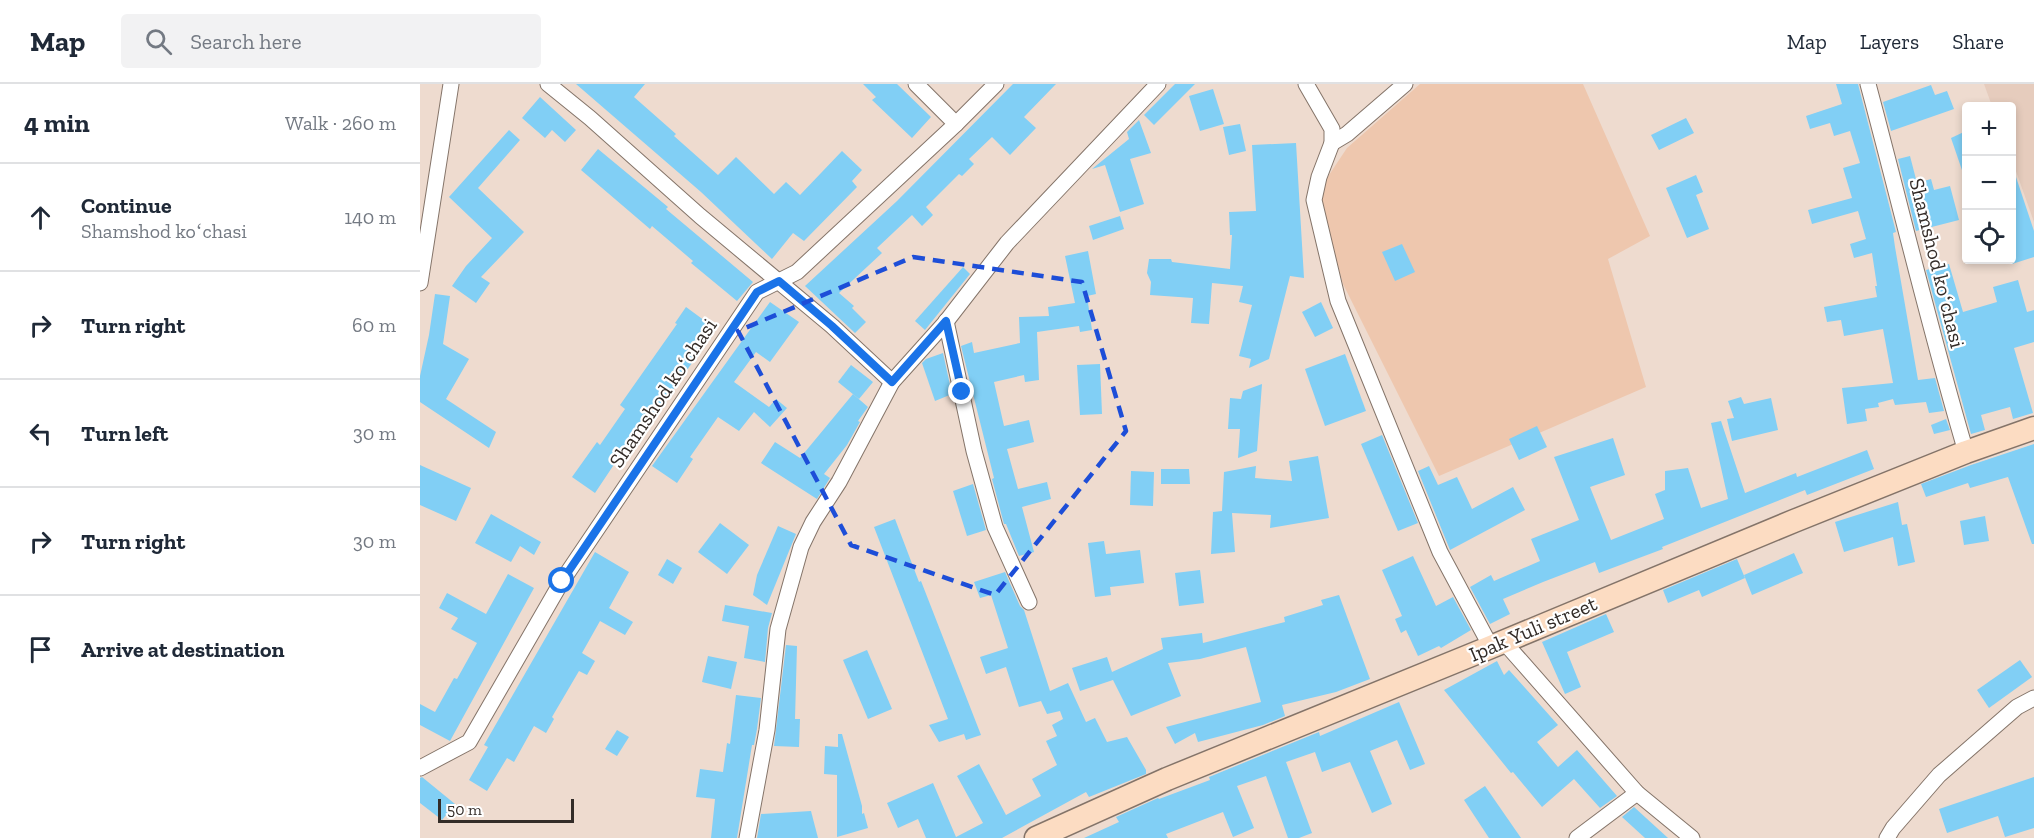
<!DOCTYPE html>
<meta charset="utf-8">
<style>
:root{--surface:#fff;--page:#f2f2f3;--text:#1f2937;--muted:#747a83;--line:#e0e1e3}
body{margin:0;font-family:"Zilla Slab",serif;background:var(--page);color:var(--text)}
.controls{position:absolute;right:18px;top:18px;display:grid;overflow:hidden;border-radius:6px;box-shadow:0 3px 9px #0003}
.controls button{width:54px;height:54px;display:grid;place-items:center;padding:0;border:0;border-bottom:2px solid var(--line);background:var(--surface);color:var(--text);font:30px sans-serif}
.scale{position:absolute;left:18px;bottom:15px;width:136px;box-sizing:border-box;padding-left:6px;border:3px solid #332c28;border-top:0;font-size:16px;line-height:21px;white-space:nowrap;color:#332c28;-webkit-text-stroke:4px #fff;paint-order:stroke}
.stop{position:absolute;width:18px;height:18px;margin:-14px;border:4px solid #1a73e8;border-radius:50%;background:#fff}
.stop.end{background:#1a73e8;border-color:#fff;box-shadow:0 2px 6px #0008}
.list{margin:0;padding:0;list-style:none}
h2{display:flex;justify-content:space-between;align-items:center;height:78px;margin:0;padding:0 24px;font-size:26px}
h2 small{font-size:20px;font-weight:400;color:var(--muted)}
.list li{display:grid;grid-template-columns:39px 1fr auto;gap:18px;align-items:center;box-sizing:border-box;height:108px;padding:0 24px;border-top:2px solid var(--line)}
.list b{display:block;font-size:22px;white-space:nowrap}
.list p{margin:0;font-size:20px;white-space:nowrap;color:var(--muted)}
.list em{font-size:20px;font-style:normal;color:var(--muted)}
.icon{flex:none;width:33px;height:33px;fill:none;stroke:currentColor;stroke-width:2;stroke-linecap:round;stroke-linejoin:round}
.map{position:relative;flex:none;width:1614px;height:754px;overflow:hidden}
header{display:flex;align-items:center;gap:36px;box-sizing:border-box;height:84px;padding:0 30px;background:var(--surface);border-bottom:2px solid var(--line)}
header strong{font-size:28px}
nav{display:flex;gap:33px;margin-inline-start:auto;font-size:21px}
.search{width:420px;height:54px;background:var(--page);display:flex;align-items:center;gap:15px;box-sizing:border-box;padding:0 21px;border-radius:6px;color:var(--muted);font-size:22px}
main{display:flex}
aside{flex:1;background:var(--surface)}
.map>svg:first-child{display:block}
.built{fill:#e6ccbd}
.green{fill:#eec7ae}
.building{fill:#81cff5}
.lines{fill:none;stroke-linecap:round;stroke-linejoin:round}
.street-casing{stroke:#847469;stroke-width:17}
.secondary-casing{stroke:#847469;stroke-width:25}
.street{stroke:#fff;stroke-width:15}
.secondary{stroke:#fcdcc2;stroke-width:22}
.route{stroke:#1a73e8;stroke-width:8}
.marked{fill:none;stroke:#1d4ed8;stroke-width:4.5;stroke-dasharray:12 8;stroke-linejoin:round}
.labels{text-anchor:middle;stroke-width:4.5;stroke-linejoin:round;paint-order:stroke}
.street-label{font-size:21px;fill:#332c28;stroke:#fff}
</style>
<header>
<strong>Map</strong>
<div class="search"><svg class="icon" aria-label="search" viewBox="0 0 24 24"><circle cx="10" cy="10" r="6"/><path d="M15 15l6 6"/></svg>Search here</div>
<nav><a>Map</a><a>Layers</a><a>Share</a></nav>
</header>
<main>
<aside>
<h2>4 min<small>Walk · 260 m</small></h2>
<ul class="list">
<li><svg class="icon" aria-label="ahead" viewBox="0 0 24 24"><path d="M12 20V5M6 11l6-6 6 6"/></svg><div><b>Continue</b><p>Shamshod koʻchasi</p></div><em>140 m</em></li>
<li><svg class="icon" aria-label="right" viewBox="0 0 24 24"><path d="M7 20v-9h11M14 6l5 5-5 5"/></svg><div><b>Turn right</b></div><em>60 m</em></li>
<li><svg class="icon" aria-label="left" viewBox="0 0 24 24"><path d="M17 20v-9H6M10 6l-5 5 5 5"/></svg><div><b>Turn left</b></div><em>30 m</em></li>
<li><svg class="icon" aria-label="right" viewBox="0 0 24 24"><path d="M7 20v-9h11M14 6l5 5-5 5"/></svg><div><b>Turn right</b></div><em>30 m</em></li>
<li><svg class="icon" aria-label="arrive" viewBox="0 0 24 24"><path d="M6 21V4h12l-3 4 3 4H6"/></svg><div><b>Arrive at destination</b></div></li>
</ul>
</aside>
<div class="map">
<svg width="1614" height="754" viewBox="0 0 1614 754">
<rect width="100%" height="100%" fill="#eedbcf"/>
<path class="built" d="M 1564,0 L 1614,0 L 1614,138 L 1592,76 L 1592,22 L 1572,22 Z"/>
<path class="green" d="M 1000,0 L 1163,0 L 1230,152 L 1188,175 L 1226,303 L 1019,392 L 923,200 L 901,120 L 905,97 L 927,64 Z"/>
<g class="building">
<path d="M 156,0 L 225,0 L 214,13 L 256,50 L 254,52 L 298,91 L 316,73 L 354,110 L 366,98 L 380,111 L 422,67 L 442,86 L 432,97 L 437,103 L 384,157 L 373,149 L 352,175 L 281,108 Z"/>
<path d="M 443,0 L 477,0 L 511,33 L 492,54 L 452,16 L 456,13 Z"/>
<path d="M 593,0 L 636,0 L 604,33 L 616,44 L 590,71 L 572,53 L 549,75 L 554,80 L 542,92 L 539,90 L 506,123 L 513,131 L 502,142 L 492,131 L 457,164 L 462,169 L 419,209 L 434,222 L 432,224 L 446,238 L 435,249 L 385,202 L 477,117 Z"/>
<path d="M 755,0 L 775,0 L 734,41 L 724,31 Z"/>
<path d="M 1416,0 L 1438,0 L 1476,148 L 1473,149 L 1475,163 L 1498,296 L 1515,294 L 1524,327 L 1509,329 L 1506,318 L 1475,321 L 1473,315 L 1458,319 L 1459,323 L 1445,325 L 1447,337 L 1427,340 L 1422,304 L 1473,299 L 1463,245 L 1424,252 L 1421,236 L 1407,238 L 1404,223 L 1457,213 L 1455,202 L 1457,202 L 1452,169 L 1434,174 L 1430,160 L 1446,155 L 1438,127 L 1392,140 L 1388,126 L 1432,114 L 1423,84 L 1440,79 L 1430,47 L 1414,52 L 1410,39 L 1390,45 L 1386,32 L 1422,20 Z"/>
<path d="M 1511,1 L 1515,11 L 1527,7 L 1534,25 L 1471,47 L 1463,18 Z"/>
<path d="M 793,5 L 804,40 L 780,47 L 769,12 Z"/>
<path d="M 120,13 L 156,46 L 145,58 L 132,46 L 125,54 L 102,34 Z"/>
<path d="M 1266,34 L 1274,49 L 1239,66 L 1231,51 Z"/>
<path d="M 719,36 L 731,69 L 710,75 L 724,120 L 700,128 L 685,81 L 672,85 L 709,55 L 707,48 Z"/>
<path d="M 820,40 L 826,67 L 809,71 L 803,43 Z"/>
<path d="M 89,46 L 100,56 L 58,104 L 104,148 L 61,193 L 70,199 L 56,219 L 32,202 L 46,182 L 72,154 L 29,113 Z"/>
<path d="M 1546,47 L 1546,92 L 1544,92 L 1531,54 Z"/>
<path d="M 876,59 L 884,194 L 870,192 L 849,275 L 829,284 L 831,275 L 819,272 L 832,221 L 819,218 L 823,202 L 792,199 L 789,240 L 771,239 L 773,214 L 730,211 L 731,198 L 727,189 L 729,175 L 751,175 L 752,178 L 810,185 L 812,151 L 810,151 L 809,128 L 836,127 L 832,61 Z"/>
<path d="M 178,65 L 248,123 L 246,125 L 333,198 L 317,217 L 271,179 L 273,177 L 232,142 L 230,145 L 161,86 Z"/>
<path d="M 1490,72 L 1497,99 L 1511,95 L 1514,106 L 1530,102 L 1539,136 L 1496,147 L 1478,75 Z"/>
<path d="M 1592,87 L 1594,87 L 1614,147 L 1614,173 L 1592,180 Z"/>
<path d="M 1276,91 L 1283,108 L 1276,111 L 1289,145 L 1267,154 L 1246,104 Z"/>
<path d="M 700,132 L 704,145 L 673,156 L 669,142 Z"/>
<path d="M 982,160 L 995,188 L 975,197 L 962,168 Z"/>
<path d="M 668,167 L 676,210 L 667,212 L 672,246 L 660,248 L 659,242 L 617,248 L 619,296 L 605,298 L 604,291 L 574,298 L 584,342 L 609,336 L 614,358 L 587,365 L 598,405 L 627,398 L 631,415 L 602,423 L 614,468 L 599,472 L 586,440 L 584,440 L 572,395 L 574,394 L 541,262 L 552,258 L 554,269 L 600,259 L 599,233 L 629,232 L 628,223 L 655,219 L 645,172 Z"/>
<path d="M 1529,180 L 1543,228 L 1577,218 L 1573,203 L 1598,196 L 1607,228 L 1614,226 L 1614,258 L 1594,264 L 1613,329 L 1593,335 L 1590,323 L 1561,331 L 1565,346 L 1551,350 L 1506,186 Z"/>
<path d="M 543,183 L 550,190 L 505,246 L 495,237 Z"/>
<path d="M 15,210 L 30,212 L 23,260 L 49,275 L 26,315 L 76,348 L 69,364 L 0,318 L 0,292 L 9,251 Z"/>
<path d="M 350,218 L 379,238 L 350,278 L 336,268 L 314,298 L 349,323 L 356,315 L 367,324 L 350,343 L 334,328 L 319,347 L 298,333 L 270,373 L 273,375 L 257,399 L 232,382 Z"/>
<path d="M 901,218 L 913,244 L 895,253 L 882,228 Z"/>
<path d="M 266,223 L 296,245 L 228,341 L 223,337 L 175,409 L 152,393 L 177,358 L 180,361 L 205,325 L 200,321 L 257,240 L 255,239 Z"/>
<path d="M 523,269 L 532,310 L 515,317 L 502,279 L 506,275 Z"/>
<path d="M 925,270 L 946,327 L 905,342 L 885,285 Z"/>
<path d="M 680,280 L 682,330 L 660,331 L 657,281 Z"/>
<path d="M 431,281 L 453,298 L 439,315 L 418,298 Z"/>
<path d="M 842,300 L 837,367 L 818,374 L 820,345 L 808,345 L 810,314 L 821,315 L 823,307 Z"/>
<path d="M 433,310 L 448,323 L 438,337 L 440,338 L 427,361 L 404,390 L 410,394 L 397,415 L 341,379 L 355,358 L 380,374 Z"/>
<path d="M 1321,313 L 1324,320 L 1351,314 L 1358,346 L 1312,357 L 1307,335 L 1314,334 L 1308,317 Z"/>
<path d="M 1526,335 L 1530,346 L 1514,350 L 1511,341 Z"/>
<path d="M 1301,337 L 1325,409 L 1376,389 L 1377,393 L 1447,366 L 1454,385 L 1387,411 L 1385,406 L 1242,463 L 1243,465 L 1179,489 L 1175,478 L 1123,498 L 1083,515 L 1090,530 L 1070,540 L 1050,503 L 1071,491 L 1074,497 L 1120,477 L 1111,455 L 1159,436 L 1134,373 L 1193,354 L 1205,391 L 1170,403 L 1191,456 L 1244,435 L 1235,410 L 1245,406 L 1245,387 L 1268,384 L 1281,424 L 1308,415 L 1291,339 Z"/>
<path d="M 1117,342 L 1127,363 L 1099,376 L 1089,355 Z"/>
<path d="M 962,351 L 998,439 L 978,447 L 941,360 Z"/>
<path d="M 1614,360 L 1614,460 L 1612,460 L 1588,393 L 1550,404 L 1548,399 L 1506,413 L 1501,400 L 1551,381 Z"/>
<path d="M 898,372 L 909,434 L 850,444 L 851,431 L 812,429 L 815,468 L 791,470 L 793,428 L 802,427 L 804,388 L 836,382 L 835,394 L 872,397 L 869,377 Z"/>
<path d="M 0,381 L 51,404 L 36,437 L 0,421 Z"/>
<path d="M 1009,382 L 1018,401 L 1037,393 L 1052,425 L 1093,403 L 1105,426 L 1030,466 L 998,387 Z"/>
<path d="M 741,385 L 769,385 L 770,400 L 741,400 Z"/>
<path d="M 711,387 L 734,388 L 733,422 L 710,421 Z"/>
<path d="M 553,400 L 566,446 L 547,452 L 533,407 Z"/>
<path d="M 1478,418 L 1482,441 L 1487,440 L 1495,478 L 1478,482 L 1473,453 L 1424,468 L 1415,438 Z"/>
<path d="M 71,430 L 121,458 L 114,471 L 100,462 L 91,478 L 55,459 Z"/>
<path d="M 1565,432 L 1569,457 L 1544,461 L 1540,437 Z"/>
<path d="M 475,435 L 499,498 L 501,497 L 561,651 L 546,656 L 544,650 L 519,658 L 509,641 L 528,635 L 454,443 Z"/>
<path d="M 300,439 L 329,461 L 307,490 L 278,468 Z"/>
<path d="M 358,442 L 376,450 L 347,521 L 333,511 L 337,491 Z"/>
<path d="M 684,457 L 686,470 L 720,466 L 724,499 L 690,503 L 691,511 L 675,513 L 668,459 Z"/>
<path d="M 175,468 L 209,488 L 189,524 L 213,538 L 205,551 L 180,537 L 162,569 L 175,577 L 167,591 L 159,587 L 132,633 L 134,635 L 126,649 L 114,642 L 94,678 L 87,674 L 67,707 L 49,696 L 68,663 L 64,661 Z"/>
<path d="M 1374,469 L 1383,489 L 1332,511 L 1324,491 Z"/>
<path d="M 993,472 L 1016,522 L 1033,513 L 1051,546 L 1021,564 L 1019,562 L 998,572 L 986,546 L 981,549 L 975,535 L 982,532 L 962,486 Z"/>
<path d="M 247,475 L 262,484 L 253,500 L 238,491 Z"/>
<path d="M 1317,475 L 1325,494 L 1282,513 L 1279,506 L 1248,519 L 1243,506 Z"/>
<path d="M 780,486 L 784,519 L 759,522 L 755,489 Z"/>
<path d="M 585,488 L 600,522 L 604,526 L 630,607 L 648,599 L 666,638 L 675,634 L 687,658 L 707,653 L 726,686 L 726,690 L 669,713 L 666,708 L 582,754 L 506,754 L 498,735 L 478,744 L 467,719 L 513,699 L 536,753 L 563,739 L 537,692 L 559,680 L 586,731 L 621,712 L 612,695 L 637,681 L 626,657 L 637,652 L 632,641 L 643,635 L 640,627 L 627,630 L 621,617 L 599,623 L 586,583 L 566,590 L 560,573 L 588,564 L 571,511 L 560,514 L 554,498 Z"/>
<path d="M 88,490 L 114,504 L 30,657 L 0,641 L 0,620 L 15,628 L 34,594 L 37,595 L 57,559 L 31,545 L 38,534 L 19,524 L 27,509 L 66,530 Z"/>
<path d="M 919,511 L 950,595 L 916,608 L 862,621 L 865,632 L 843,641 L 778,658 L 775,649 L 755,660 L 746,643 L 841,618 L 826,563 L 780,575 L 748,579 L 761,612 L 711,632 L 693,596 L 660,607 L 652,584 L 687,573 L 692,588 L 743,565 L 741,554 L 782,549 L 783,559 L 865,538 L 864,533 L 903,521 L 901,516 Z"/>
<path d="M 305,521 L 352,529 L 348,544 L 345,578 L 324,574 L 329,542 L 302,537 Z"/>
<path d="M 1186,530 L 1194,548 L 1147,568 L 1161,603 L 1145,610 L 1122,558 Z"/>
<path d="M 366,561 L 377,562 L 375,635 L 380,635 L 379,663 L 354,662 Z"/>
<path d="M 447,566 L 472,625 L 448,635 L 423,576 Z"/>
<path d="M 288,572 L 317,578 L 311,605 L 282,598 Z"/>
<path d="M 1600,576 L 1612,593 L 1569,624 L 1557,606 Z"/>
<path d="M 1077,577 L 1084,591 L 1089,586 L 1138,641 L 1117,658 L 1138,683 L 1157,666 L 1197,712 L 1180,724 L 1154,695 L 1122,723 L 1093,688 L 1091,689 L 1024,606 Z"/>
<path d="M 316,611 L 341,614 L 337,645 L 334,661 L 332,661 L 317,754 L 291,754 L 295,715 L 276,713 L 280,685 L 303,688 L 307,659 L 310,660 Z"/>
<path d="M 979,618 L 1005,680 L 990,686 L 977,656 L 950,667 L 972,720 L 952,729 L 930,678 L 902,688 L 895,668 L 866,678 L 892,749 L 879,754 L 868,754 L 846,692 L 817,702 L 834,744 L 813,753 L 803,728 L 746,750 L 748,754 L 664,754 L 699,738 L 696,733 L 738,714 L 739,715 L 790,696 L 789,693 L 899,648 L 900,652 Z"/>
<path d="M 197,646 L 209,653 L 197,672 L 185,665 Z"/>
<path d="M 418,650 L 422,650 L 442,722 L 442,730 L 444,729 L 448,744 L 417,753 L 417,691 L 404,690 L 405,662 L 418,663 Z"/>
<path d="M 2,693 L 35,720 L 22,736 L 0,719 L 0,694 Z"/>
<path d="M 1614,693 L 1614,744 L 1585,753 L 1578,732 L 1527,749 L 1519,725 Z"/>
<path d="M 1065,702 L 1101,754 L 1069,754 L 1044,716 Z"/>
<path d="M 1214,723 L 1248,754 L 1225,754 L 1202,733 Z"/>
<path d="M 391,727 L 398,754 L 337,754 L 341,730 Z"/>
</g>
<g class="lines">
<defs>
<g id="street">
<path d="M 128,0 L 170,34 L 280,132 L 412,242 L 472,298"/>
<path d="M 496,0 L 536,40"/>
<path d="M 886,0 L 912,45 L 912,59 L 899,93 L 894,116 L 918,217 L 1020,468 L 1071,563"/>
<path d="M 1448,0 C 1481,123 1510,247 1546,368"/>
<path d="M 912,59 L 927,50 L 985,0"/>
<path d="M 0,199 L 31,0"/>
<path d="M 526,237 L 554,367 L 575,443 L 609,518"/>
<path d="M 1084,558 L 1217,709 L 1272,754"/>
<path d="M 0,684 L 49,658 L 142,497 L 337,208 L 377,188 L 536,40 L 576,0"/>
<path d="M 327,754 L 347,646 L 358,545 L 381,463 L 393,438 L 419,398 L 472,298 L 525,239 L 587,159 L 738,0"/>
<path d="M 1157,754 L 1217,709"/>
<path d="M 1467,754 L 1473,744 L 1519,691 L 1597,623 L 1614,614"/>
</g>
<path id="secondary" d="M 616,754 L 747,695 L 1066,565 L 1374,437 L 1546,368 L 1614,344"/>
</defs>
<use href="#street" class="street-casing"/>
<use href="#secondary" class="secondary-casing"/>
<use href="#street" class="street"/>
<use href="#secondary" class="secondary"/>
</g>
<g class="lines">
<path class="route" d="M 142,497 L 337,208 L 359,197 L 412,242 L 472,298 L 526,237 L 542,308"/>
</g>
<path class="marked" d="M 493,173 L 662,198 L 706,347 L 575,511 L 431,461 L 318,247 Z"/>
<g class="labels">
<g class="street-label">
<text transform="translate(1517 179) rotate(76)" y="7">Shamshod koʻchasi</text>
<text transform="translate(243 309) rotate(-56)" y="7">Shamshod koʻchasi</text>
<text transform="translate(1113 545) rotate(-23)" y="7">Ipak Yuli street</text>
</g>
</g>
</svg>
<div class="controls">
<button>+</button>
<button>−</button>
<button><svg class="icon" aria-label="locate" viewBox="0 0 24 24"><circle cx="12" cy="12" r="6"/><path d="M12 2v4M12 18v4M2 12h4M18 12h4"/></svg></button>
</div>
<div class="scale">50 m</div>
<div class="stop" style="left:142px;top:497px"></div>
<div class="stop end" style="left:542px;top:308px"></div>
</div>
</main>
